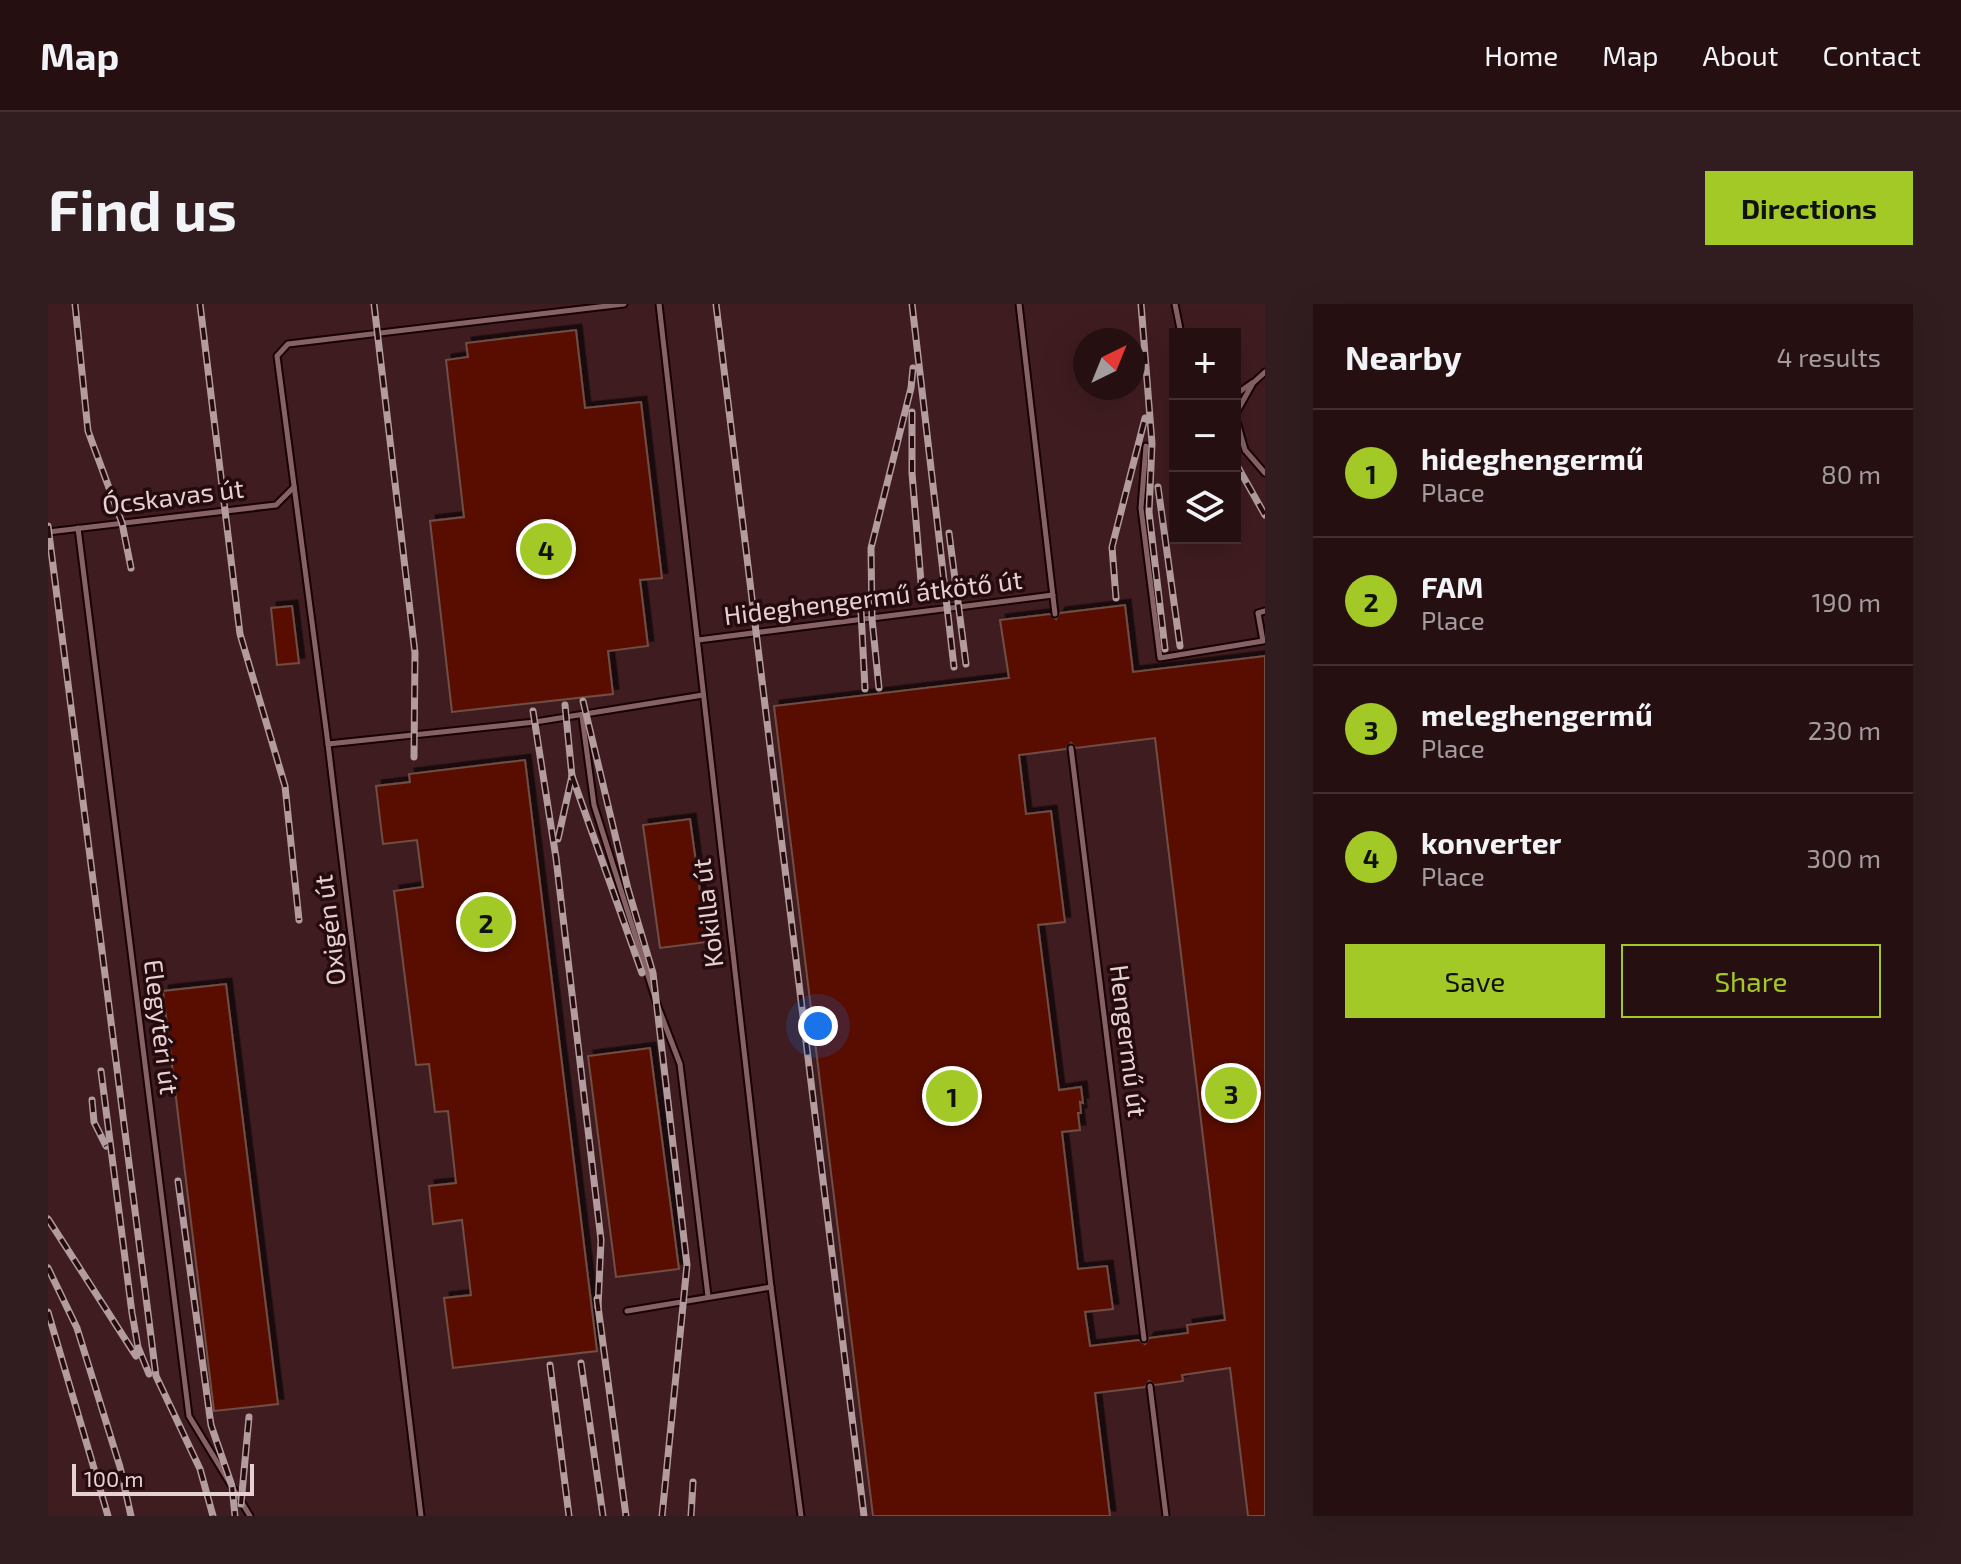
<!DOCTYPE html>
<meta charset="utf-8">
<style>
:root{--surface:#250f11;--page:#311d1f;--text:#f1f3f6;--muted:#a39c9f;--line:#422f31;--accent:#a3c927}
body{margin:0;font-family:"Exo 2",sans-serif;background:var(--page);color:var(--text)}
.controls{position:absolute;right:24px;top:24px;display:grid;overflow:hidden;border-radius:0px;box-shadow:0 8px 32px #0002}
.controls button{width:72px;height:72px;display:grid;place-items:center;padding:0;border:0;border-bottom:2px solid var(--line);background:var(--surface);color:var(--text);font:40px sans-serif}
.compass{position:absolute;left:1025px;top:24px;width:72px;height:72px;border-radius:50%;background:var(--surface);box-shadow:0 8px 32px #0002;rotate:43deg}
.scale{position:absolute;left:24px;bottom:20px;width:182px;box-sizing:border-box;padding-left:8px;border:4px solid #e6d1d2;border-top:0;font-size:22px;line-height:28px;white-space:nowrap;color:#e6d1d2;-webkit-text-stroke:6px #260b0e;paint-order:stroke}
.you{position:absolute;left:770px;top:722px;width:28px;height:28px;margin:-20px;border:6px solid #fff;border-radius:50%;background:#1a73e8;box-shadow:0 0 0 12px #1a73e833}
.badge{display:grid;place-items:center;width:52px;height:52px;border-radius:50%;background:var(--accent);color:#111;font-size:26px;font-weight:700}
.pin{position:absolute;translate:-50% -50%;border:4px solid #fff;box-shadow:0 2px 8px #0006}
.list{margin:0;padding:0;list-style:none}
h2{display:flex;justify-content:space-between;align-items:center;height:104px;margin:0;padding:0 32px;font-size:34px}
h2 small{font-size:26px;font-weight:400;color:var(--muted)}
.list li{display:grid;grid-template-columns:52px 1fr auto;gap:24px;align-items:center;box-sizing:border-box;height:128px;padding:0 32px;border-top:2px solid var(--line)}
.list b{display:block;font-size:30px;white-space:nowrap}
.list p{margin:0;font-size:26px;white-space:nowrap;color:var(--muted)}
.list em{font-size:26px;font-style:normal;color:var(--muted)}
.actions{display:flex;gap:16px;padding:24px 32px}
.actions a{flex:1;padding:18px 0;border:2px solid var(--accent);border-radius:0px;text-align:center;font-size:28px;color:var(--accent)}
.actions .main{background:var(--accent);color:#111}
.icon{flex:none;width:44px;height:44px;fill:none;stroke:currentColor;stroke-width:2;stroke-linecap:round;stroke-linejoin:round}
.map{position:relative;flex:none;width:1217px;height:1212px;overflow:hidden;border-radius:0px}
header{display:flex;align-items:center;gap:48px;box-sizing:border-box;height:112px;padding:0 40px;background:var(--surface);border-bottom:2px solid var(--line)}
header strong{font-size:38px}
nav{display:flex;gap:44px;margin-inline-start:auto;font-size:28px}
.intro{display:flex;align-items:center;justify-content:space-between;box-sizing:border-box;height:192px;padding:0 48px}
h1{margin:0;font-size:56px}
.button{padding:20px 36px;border-radius:0px;background:var(--accent);color:#111;font-size:28px;font-weight:700}
main{display:flex;gap:48px;padding:0 48px}
aside{flex:1;background:var(--surface);border-radius:0px;box-shadow:0 8px 32px #0002}
.map>svg:first-child{display:block}
.built{fill:#3f1c20;fill-rule:evenodd}
.building{fill:#591000;stroke:#6f4e45;stroke-width:2;fill-rule:evenodd;filter:url(#shadow)}
.lines{fill:none;stroke-linecap:round;stroke-linejoin:round}
.service-casing{stroke:#170104;stroke-width:9}
.service{stroke:#866264;stroke-width:5}
.rail-casing{stroke:#b39c9e;stroke-width:7}
.rail{stroke:#260b0e;stroke-width:4;stroke-dasharray:12;stroke-linecap:butt}
.labels{text-anchor:middle;stroke-width:7;stroke-linejoin:round;paint-order:stroke}
.street-label{font-size:26px;fill:#e6d1d2;stroke:#260b0e}
</style>
<header>
<strong>Map</strong>
<nav><a>Home</a><a>Map</a><a>About</a><a>Contact</a></nav>
</header>
<div class="intro"><h1>Find us</h1><a class="button">Directions</a></div>
<main>
<div class="map">
<svg width="1217" height="1212" viewBox="0 0 1217 1212">
<defs>
<filter id="shadow"><feDropShadow dx="5.5" dy="-5.5" stdDeviation="0" flood-color="#0009"/></filter>
</defs>
<rect width="100%" height="100%" fill="#311417"/>
<path class="built" d="M 0,0 L 1217,0 L 1217,1212 L 0,1212 ZM 1127,30 L 1187,30 L 1187,234 L 1127,234 ZM 1037,36 L 1085,36 L 1085,84 L 1037,84 Z"/>
<g class="building">
<path d="M 528,26 L 537,104 L 593,98 L 614,274 L 592,276 L 600,342 L 560,347 L 565,390 L 404,408 L 382,217 L 416,213 L 398,56 L 420,53 L 418,39 Z"/>
<path d="M 1077,301 L 1085,368 L 1217,352 L 1217,1212 L 1200,1212 L 1182,1064 L 1134,1071 L 1135,1077 L 1107,1081 L 1101,1077 L 1097,1083 L 1047,1089 L 1062,1212 L 825,1212 L 726,402 L 961,374 L 952,316 L 1002,310 L 1008,315 L 1012,309 ZM 1107,434 L 1177,1016 L 1139,1021 L 1140,1029 L 1101,1034 L 1097,1040 L 1091,1036 L 1042,1042 L 1037,1008 L 1065,1005 L 1059,962 L 1030,965 L 1014,828 L 1032,826 L 1030,809 L 1033,809 L 1032,798 L 1035,799 L 1033,783 L 1011,786 L 990,621 L 1017,618 L 1003,507 L 978,510 L 971,451 L 1018,445 L 1023,439 L 1028,444 Z"/>
<path d="M 244,302 L 251,359 L 229,361 L 223,304 Z"/>
<path d="M 477,456 L 549,1047 L 405,1064 L 396,994 L 423,991 L 414,916 L 385,920 L 381,882 L 408,879 L 400,807 L 387,808 L 381,760 L 368,761 L 346,587 L 375,583 L 369,536 L 335,540 L 328,482 L 362,478 L 361,470 Z"/>
<path d="M 642,515 L 659,638 L 612,644 L 595,521 Z"/>
<path d="M 178,680 L 230,1100 L 166,1107 L 115,687 Z"/>
<path d="M 602,744 L 631,965 L 568,973 L 540,752 Z"/>
</g>
<g class="lines">
<defs>
<g id="service">
<path d="M 611,0 L 723,983 L 753,1212"/>
<path d="M 971,0 L 1007,310"/>
<path d="M 1127,0 L 1133,30"/>
<path d="M 1217,68 L 1205,79 L 1187,111 L 1197,146 L 1217,169"/>
<path d="M 1187,91 L 1204,79"/>
<path d="M 1098,142 L 1093,204 L 1112,354 L 1215,337 L 1210,309 L 1217,307"/>
<path d="M 30,224 L 141,1112 L 202,1212"/>
<path d="M 0,228 L 228,201 L 246,183"/>
<path d="M 650,336 L 1005,291"/>
<path d="M 534,412 L 546,501 L 609,700 L 632,760 L 660,992"/>
<path d="M 280,440 L 487,418 L 655,391"/>
<path d="M 1023,444 L 1096,1035"/>
<path d="M 579,1007 L 723,983"/>
<path d="M 1102,1082 L 1118,1212"/>
<path d="M 373,1212 L 280,440 L 229,52 L 240,40 L 576,0"/>
</g>
</defs>
<use href="#service" class="service-casing"/>
<use href="#service" class="service"/>
<defs>
<g id="rail">
<path d="M 27,0 L 40,127 L 74,219 L 83,264"/>
<path d="M 152,0 L 192,330 L 237,482 L 251,616"/>
<path d="M 326,0 L 367,349 L 366,453"/>
<path d="M 668,0 L 816,1212"/>
<path d="M 864,0 L 906,363"/>
<path d="M 1093,0 L 1104,139 L 1101,208 L 1117,345"/>
<path d="M 864,108 L 864,169 L 874,290"/>
<path d="M 1187,158 L 1217,211"/>
<path d="M 1110,183 L 1132,342"/>
<path d="M 0,222 L 108,1072 L 152,1165 L 165,1212"/>
<path d="M 901,229 L 918,360"/>
<path d="M 1068,294 L 1064,243 L 1097,114"/>
<path d="M 813,307 L 817,385"/>
<path d="M 831,384 L 824,315 L 823,244 L 863,84 L 865,64"/>
<path d="M 535,397 L 580,585 L 605,669 L 639,961 L 614,1212"/>
<path d="M 485,407 L 508,554 L 553,936 L 550,1003"/>
<path d="M 524,472 L 594,669"/>
<path d="M 510,535 L 524,472 L 517,401"/>
<path d="M 53,767 L 84,1009 L 90,1043 L 101,1070"/>
<path d="M 44,796 L 46,818 L 58,842"/>
<path d="M 130,877 L 163,1121 L 184,1182 L 187,1212"/>
<path d="M 0,915 L 88,1052"/>
<path d="M 0,964 L 29,1024 L 72,1163 L 83,1212"/>
<path d="M 549,995 L 578,1212"/>
<path d="M 0,1008 L 60,1212"/>
<path d="M 533,1059 L 555,1212"/>
<path d="M 502,1061 L 521,1212"/>
<path d="M 193,1200 L 201,1113"/>
<path d="M 643,1212 L 645,1178"/>
</g>
</defs>
<use href="#rail" class="rail-casing"/>
<use href="#rail" class="rail"/>
</g>
<g class="labels">
<g class="street-label">
<text transform="translate(125 193) rotate(-7)" y="9">Ócskavas út</text>
<text transform="translate(825 294) rotate(-7)" y="9">Hideghengermű átkötő út</text>
<text transform="translate(660 609) rotate(-97)" y="9">Kokilla út</text>
<text transform="translate(282 626) rotate(-97)" y="9">Oxigén út</text>
<text transform="translate(113 723) rotate(83)" y="9">Elegytéri út</text>
<text transform="translate(1080 737) rotate(83)" y="9">Hengermű út</text>
</g>
</g>
</svg>
<div class="controls">
<button>+</button>
<button>−</button>
<button><svg class="icon" aria-label="layers" viewBox="0 0 24 24"><path d="M12 4l9 5-9 5-9-5zM3 14l9 5 9-5"/></svg></button>
</div>
<svg class="compass" viewBox="-18 -18 36 36"><path d="M0-13l5 13h-10z" fill="#e53935"/><path d="M0 13l5-13h-10z" fill="#a39c9f"/></svg>
<div class="scale">100 m</div>
<div class="you"></div>
<div class="pin badge" style="left:904px;top:792px">1</div>
<div class="pin badge" style="left:438px;top:618px">2</div>
<div class="pin badge" style="left:1183px;top:789px">3</div>
<div class="pin badge" style="left:498px;top:245px">4</div>
</div>
<aside>
<h2>Nearby<small>4 results</small></h2>
<ul class="list">
<li><span class="badge">1</span><div><b>hideghengermű</b><p>Place</p></div><em>80 m</em></li>
<li><span class="badge">2</span><div><b>FAM</b><p>Place</p></div><em>190 m</em></li>
<li><span class="badge">3</span><div><b>meleghengermű</b><p>Place</p></div><em>230 m</em></li>
<li><span class="badge">4</span><div><b>konverter</b><p>Place</p></div><em>300 m</em></li>
</ul>
<div class="actions"><a class="main">Save</a><a>Share</a></div>
</aside>
</main>
